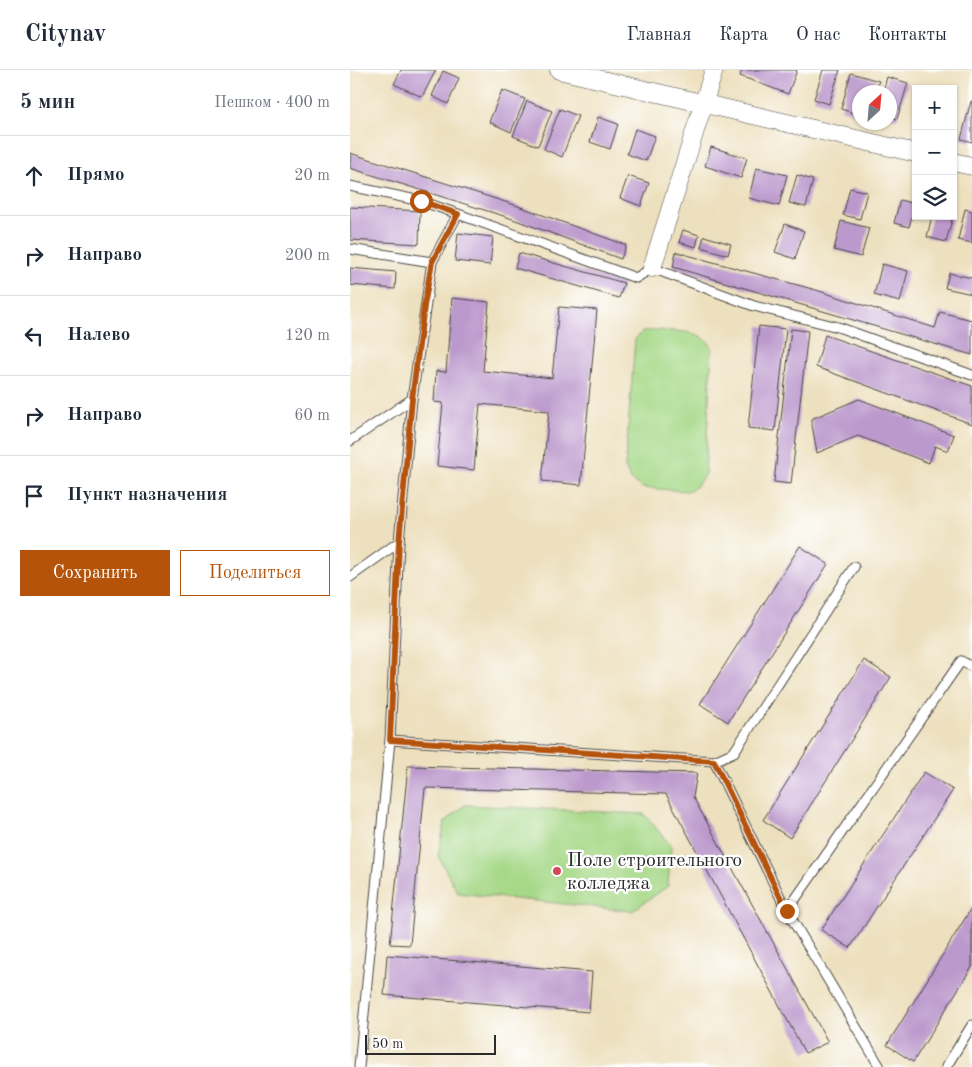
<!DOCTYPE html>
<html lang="ru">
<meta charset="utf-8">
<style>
:root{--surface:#fff;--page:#f6f6f7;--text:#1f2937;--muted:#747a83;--line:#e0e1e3;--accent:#b45309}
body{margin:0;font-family:"Old Standard TT",serif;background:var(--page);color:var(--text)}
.controls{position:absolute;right:15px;top:15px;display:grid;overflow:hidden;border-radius:0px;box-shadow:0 1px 4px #0004}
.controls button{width:45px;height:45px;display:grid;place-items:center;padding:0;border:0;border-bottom:1px solid var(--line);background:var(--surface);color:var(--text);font:25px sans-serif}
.compass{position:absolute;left:502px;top:15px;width:45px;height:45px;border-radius:50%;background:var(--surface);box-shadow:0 1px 4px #0004;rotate:26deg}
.scale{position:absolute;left:15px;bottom:12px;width:131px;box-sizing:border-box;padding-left:5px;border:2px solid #2b2b2b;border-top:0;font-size:14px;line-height:18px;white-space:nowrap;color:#2b2b2b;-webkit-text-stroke:4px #fff;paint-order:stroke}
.stop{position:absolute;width:15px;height:15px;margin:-11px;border:4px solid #b45309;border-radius:50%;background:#fff}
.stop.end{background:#b45309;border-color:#fff;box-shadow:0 1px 5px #0008}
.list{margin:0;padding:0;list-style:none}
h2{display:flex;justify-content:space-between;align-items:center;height:65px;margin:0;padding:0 20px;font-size:21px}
h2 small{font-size:16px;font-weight:400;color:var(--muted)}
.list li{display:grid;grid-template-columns:32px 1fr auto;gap:15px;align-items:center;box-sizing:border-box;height:80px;padding:0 20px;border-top:1px solid var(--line)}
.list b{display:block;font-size:19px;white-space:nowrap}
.list em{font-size:16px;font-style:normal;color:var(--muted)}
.actions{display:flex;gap:10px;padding:15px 20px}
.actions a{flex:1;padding:11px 0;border:1px solid var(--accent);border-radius:0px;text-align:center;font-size:18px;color:var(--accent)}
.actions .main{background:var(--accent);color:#fff}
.icon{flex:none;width:28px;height:28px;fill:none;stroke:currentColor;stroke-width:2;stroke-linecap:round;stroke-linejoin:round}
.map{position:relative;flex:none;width:622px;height:997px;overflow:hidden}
header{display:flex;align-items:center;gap:30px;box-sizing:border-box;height:70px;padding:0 25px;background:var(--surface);border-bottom:1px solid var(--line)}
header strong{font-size:24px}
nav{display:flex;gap:28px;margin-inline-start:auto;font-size:18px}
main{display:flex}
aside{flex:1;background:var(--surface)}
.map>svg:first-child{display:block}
.green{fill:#a6d887;stroke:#688259}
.building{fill:#bc99cc}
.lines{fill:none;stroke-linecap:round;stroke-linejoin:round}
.lane-casing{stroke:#484641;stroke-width:11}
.street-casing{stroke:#484641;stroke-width:19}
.lane{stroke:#fff;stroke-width:9}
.street{stroke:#fff;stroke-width:18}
.route{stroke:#b45309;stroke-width:6}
.poi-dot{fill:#d1495b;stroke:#fff;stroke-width:2}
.labels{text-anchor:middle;stroke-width:4.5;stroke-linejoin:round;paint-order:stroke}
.poi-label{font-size:20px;fill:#2b2b2b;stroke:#fff;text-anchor:start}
</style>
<header>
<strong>Citynav</strong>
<nav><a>Главная</a><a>Карта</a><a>О нас</a><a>Контакты</a></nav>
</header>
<main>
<aside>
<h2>5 мин<small>Пешком · 400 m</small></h2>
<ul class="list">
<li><svg class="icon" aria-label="ahead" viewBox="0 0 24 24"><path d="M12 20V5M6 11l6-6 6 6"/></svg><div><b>Прямо</b></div><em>20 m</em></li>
<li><svg class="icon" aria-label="right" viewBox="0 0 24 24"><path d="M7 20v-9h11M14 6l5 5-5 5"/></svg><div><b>Направо</b></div><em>200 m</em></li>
<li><svg class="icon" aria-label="left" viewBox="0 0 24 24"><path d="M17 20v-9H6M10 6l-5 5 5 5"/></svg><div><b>Налево</b></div><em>120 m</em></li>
<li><svg class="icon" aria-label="right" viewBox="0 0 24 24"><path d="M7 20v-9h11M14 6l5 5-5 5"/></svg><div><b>Направо</b></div><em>60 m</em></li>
<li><svg class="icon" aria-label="arrive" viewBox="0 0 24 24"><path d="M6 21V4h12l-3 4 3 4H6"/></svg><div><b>Пункт назначения</b></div></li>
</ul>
<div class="actions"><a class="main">Сохранить</a><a>Поделиться</a></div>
</aside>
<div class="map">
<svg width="622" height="997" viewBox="0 0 622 997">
<rect width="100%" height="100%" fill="#fff"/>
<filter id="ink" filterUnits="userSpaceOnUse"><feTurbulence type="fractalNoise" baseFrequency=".02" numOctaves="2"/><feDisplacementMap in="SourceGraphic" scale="10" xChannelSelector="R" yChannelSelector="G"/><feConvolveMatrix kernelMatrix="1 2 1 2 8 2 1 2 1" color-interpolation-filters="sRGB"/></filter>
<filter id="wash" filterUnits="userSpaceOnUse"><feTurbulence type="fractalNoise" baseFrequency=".0096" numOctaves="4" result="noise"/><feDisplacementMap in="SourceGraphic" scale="20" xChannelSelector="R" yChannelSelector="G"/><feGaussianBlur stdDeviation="1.12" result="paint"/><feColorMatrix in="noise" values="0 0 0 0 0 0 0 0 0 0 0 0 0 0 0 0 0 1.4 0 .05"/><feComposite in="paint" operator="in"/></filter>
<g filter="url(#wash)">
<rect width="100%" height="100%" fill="#ede0be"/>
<g class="green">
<path d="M 308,260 C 328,262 351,259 362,277 L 355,404 L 346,417 L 337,421 L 293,418 L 282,411 L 275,398 L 285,269 L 293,261 Z"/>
<path d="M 115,735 L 294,744 L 321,776 L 318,816 L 282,841 L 108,823 L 88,786 L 95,752 Z"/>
</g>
<g id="blocks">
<g class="building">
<path d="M 51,0 L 86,0 L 72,27 L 44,14 Z"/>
<path d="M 392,0 L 447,0 L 438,24 L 390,6 Z"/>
<path d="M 473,0 L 490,0 L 479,34 L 464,29 Z"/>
<path d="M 93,1 L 109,8 L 98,34 L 82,26 Z"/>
<path d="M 501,3 L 529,11 L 526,22 L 510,22 L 510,45 L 491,39 Z"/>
<path d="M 537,7 L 558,13 L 547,49 L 540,47 L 540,22 L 533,22 Z"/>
<path d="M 152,20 L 175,29 L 161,62 L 139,52 Z"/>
<path d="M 177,31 L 202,41 L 188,76 L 163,66 Z"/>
<path d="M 621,31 L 622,31 L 622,72 L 611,69 Z"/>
<path d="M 210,39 L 228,46 L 212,87 L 194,79 Z"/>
<path d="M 248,47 L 268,54 L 260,79 L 240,72 Z"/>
<path d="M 285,59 L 305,66 L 296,91 L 277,84 Z"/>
<path d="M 361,77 L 397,88 L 391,108 L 355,96 Z"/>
<path d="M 0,83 L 165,135 L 276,175 L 271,189 L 160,148 L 0,98 Z"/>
<path d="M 406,98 L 437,105 L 429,136 L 399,128 Z"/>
<path d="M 447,105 L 463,110 L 456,137 L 439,133 Z"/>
<path d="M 278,106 L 299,113 L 291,136 L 270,128 Z"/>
<path d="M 500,118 L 517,122 L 510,149 L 493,145 Z"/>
<path d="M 550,130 L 565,134 L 559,157 L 544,153 Z"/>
<path d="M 0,137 L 70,141 L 69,174 L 0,170 Z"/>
<path d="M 615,139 L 622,141 L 622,173 L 608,170 Z"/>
<path d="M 582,146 L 603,146 L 596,172 L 577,167 Z"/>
<path d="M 491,151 L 519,158 L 511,187 L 484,180 Z"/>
<path d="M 435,154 L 454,161 L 445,189 L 425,182 Z"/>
<path d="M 333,160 L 349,165 L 346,177 L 329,172 Z"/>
<path d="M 108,163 L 143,167 L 140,195 L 105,191 Z"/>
<path d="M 354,166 L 381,174 L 378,185 L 351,177 Z"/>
<path d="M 326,182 L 466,220 L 585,258 L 590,242 L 622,250 L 622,285 L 323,197 Z"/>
<path d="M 169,183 L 274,213 L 269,228 L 165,198 Z"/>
<path d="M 532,194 L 558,201 L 550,232 L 524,225 Z"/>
<path d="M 0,198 L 46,202 L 45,219 L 0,215 Z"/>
<path d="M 599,203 L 622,208 L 622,224 L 595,218 Z"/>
<path d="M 102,228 L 139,232 L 133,301 L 202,308 L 209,237 L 247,240 L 231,415 L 192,411 L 199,341 L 130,334 L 124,400 L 87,396 L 93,333 L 84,332 L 86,301 L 96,302 Z"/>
<path d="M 409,256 L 436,259 L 425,361 L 398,358 Z"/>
<path d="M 441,259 L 458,261 L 441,414 L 424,412 Z"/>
<path d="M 475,265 L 622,316 L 622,354 L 466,297 Z"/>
<path d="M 509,329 L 604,365 L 598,381 L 585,376 L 579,393 L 508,366 L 467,383 L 461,349 Z"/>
<path d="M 450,476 L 478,494 L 378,652 L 350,634 Z"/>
<path d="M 514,590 L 541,607 L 440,768 L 413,750 Z"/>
<path d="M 58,696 L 347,703 L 343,727 L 478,972 L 455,983 L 316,724 L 75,718 L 60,875 L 40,874 Z"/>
<path d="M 574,702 L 603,720 L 500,878 L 471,860 Z"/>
<path d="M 622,837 L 622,897 L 563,992 L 537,975 Z"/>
<path d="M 37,885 L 242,902 L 239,942 L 34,925 Z"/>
</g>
</g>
</g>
<g filter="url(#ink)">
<use href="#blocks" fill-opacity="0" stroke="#484641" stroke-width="1"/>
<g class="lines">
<defs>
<g id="lane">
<path d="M 0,116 L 71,131 L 108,144"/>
<path d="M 0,179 L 82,192"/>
<path d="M 0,371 L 62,329"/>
<path d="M 0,507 L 49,472"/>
<path d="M 40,670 L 364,691 L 384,682 L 504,497"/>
<path d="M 364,691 L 437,841 L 530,997"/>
<path d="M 437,841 L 611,591 L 622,597"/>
<path d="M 9,997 L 40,670 L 49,472 L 62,329 L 82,192 L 108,144 L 286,208 L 302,198 L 404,236 L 488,257 L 622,305"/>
<path d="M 596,997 L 622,955"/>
</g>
<g id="street">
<path d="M 209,0 L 566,83"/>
<path d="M 603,92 L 622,96"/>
<path d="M 302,198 L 364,0"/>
</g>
</defs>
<use href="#lane" class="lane-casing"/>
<use href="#street" class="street-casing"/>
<use href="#lane" class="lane"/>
<use href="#street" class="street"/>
</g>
</g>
<g class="lines" filter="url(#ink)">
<path class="route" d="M 71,131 L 108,144 L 82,192 L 74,236 L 62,329 L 49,472 L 40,670 L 364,691 L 437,841"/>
</g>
<circle class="poi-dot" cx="207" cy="801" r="5"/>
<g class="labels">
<g class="poi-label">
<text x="217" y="796">Поле строительного<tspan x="217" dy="23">колледжа</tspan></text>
</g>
</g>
</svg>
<div class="controls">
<button>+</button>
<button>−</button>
<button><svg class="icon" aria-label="layers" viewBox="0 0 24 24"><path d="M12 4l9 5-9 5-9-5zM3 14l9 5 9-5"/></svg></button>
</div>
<svg class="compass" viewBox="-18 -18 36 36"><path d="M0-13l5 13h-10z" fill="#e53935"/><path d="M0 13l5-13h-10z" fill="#747a83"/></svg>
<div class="scale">50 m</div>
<div class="stop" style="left:71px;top:131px"></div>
<div class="stop end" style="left:437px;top:841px"></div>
</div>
</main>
